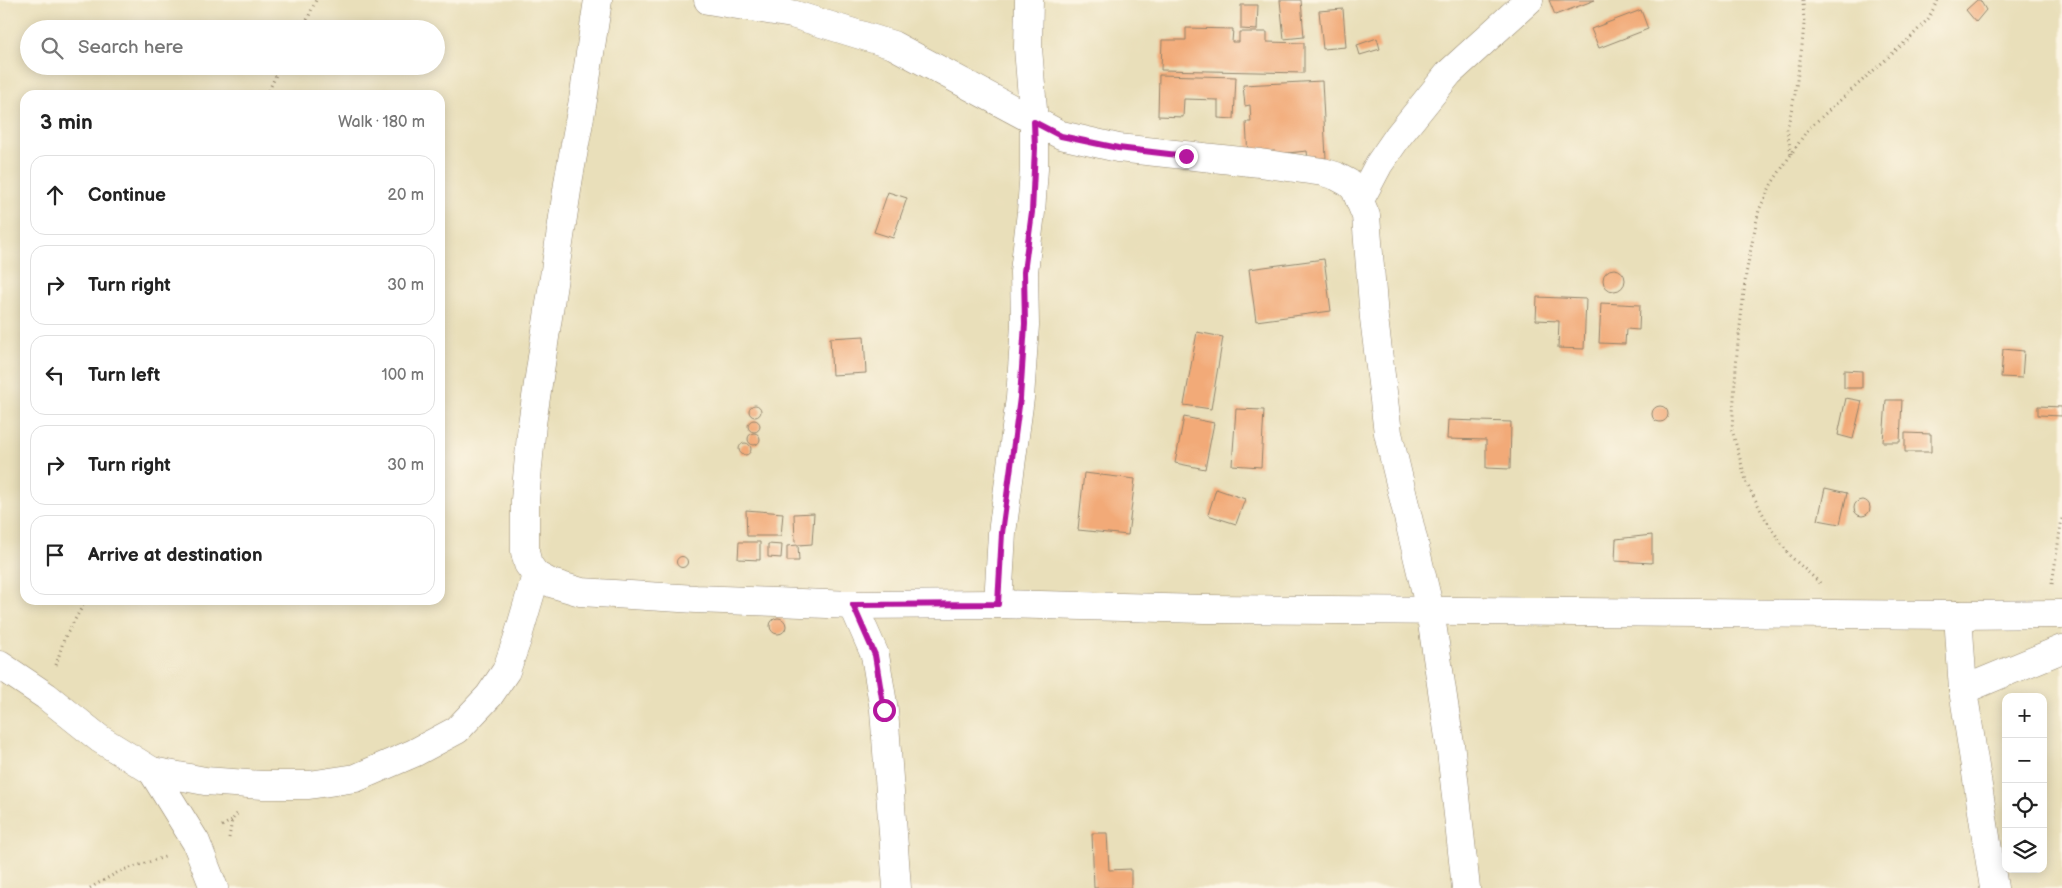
<!DOCTYPE html>
<meta charset="utf-8">
<style>
:root{--surface:#fff;--page:#f2f2f2;--text:#222;--muted:#767676;--line:#e0e0e0}
body{margin:0;font-family:"Balsamiq Sans",sans-serif;background:var(--page);color:var(--text)}
.controls{position:absolute;right:15px;bottom:15px;display:grid;overflow:hidden;border-radius:10px;box-shadow:0 2px 12px #0003}
.controls button{width:45px;height:45px;display:grid;place-items:center;padding:0;border:0;border-bottom:1px solid var(--line);background:var(--surface);color:var(--text);font:25px sans-serif}
.stop{position:absolute;width:15px;height:15px;margin:-11px;border:4px solid #b5179e;border-radius:50%;background:#fff}
.stop.end{background:#b5179e;border-color:#fff;box-shadow:0 1px 5px #0008}
.list{margin:0;padding:0;list-style:none}
h2{display:flex;justify-content:space-between;align-items:center;height:65px;margin:0;padding:0 20px;font-size:21px}
h2 small{font-size:16px;font-weight:400;color:var(--muted)}
.list li{display:grid;grid-template-columns:32px 1fr auto;gap:15px;align-items:center;box-sizing:border-box;height:80px;margin:0 10px 10px;padding:0 10px;border:1px solid var(--line);border-radius:15px}
.list b{display:block;font-size:19px;white-space:nowrap}
.list em{font-size:16px;font-style:normal;color:var(--muted)}
.icon{flex:none;width:28px;height:28px;fill:none;stroke:currentColor;stroke-width:2;stroke-linecap:round;stroke-linejoin:round}
.map{position:relative;flex:none;width:2062px;height:888px;overflow:hidden}
.search{position:absolute;background:var(--surface);box-shadow:0 2px 12px #0003;left:20px;top:20px;width:425px;height:55px;display:flex;align-items:center;gap:12px;box-sizing:border-box;padding:0 18px;border-radius:28px;color:var(--muted);font-size:19px}
.panel{position:absolute;background:var(--surface);box-shadow:0 2px 12px #0003;left:20px;top:90px;width:425px;height:515px;border-radius:15px}
.map>svg:first-child{display:block}
.building{fill:#f2aa78}
.lines{fill:none;stroke-linecap:round;stroke-linejoin:round}
.street-casing{stroke:#92846c;stroke-width:29}
.path{stroke:#92846c;stroke-width:3;stroke-dasharray:1 4;stroke-linecap:butt}
.street{stroke:#fff;stroke-width:28}
.route{stroke:#b5179e;stroke-width:6}
</style>
<div class="map">
<svg width="2062" height="888" viewBox="0 0 2062 888">
<rect width="100%" height="100%" fill="#fcf5e5"/>
<filter id="ink" filterUnits="userSpaceOnUse"><feTurbulence type="fractalNoise" baseFrequency=".02" numOctaves="2"/><feDisplacementMap in="SourceGraphic" scale="10" xChannelSelector="R" yChannelSelector="G"/><feConvolveMatrix kernelMatrix="1 2 1 2 8 2 1 2 1" color-interpolation-filters="sRGB"/></filter>
<filter id="wash" filterUnits="userSpaceOnUse"><feTurbulence type="fractalNoise" baseFrequency=".0096" numOctaves="4" result="noise"/><feDisplacementMap in="SourceGraphic" scale="20" xChannelSelector="R" yChannelSelector="G"/><feGaussianBlur stdDeviation="1.12" result="paint"/><feColorMatrix in="noise" values="0 0 0 0 0 0 0 0 0 0 0 0 0 0 0 0 0 1.4 0 .05"/><feComposite in="paint" operator="in"/></filter>
<g filter="url(#wash)">
<rect width="100%" height="100%" fill="#e9dfba"/>
<g id="blocks">
<g class="building">
<path d="M 1280,0 L 1301,0 L 1304,37 L 1284,39 Z"/>
<path d="M 1549,0 L 1595,0 L 1555,15 Z"/>
<path d="M 1977,0 L 1980,0 L 1986,10 L 1976,22 L 1966,10 Z"/>
<path d="M 1241,5 L 1258,5 L 1257,30 L 1241,29 Z"/>
<path d="M 1343,9 L 1346,47 L 1323,49 L 1319,11 Z"/>
<path d="M 1641,10 L 1648,29 L 1599,48 L 1591,29 Z"/>
<path d="M 1186,28 L 1233,29 L 1232,42 L 1239,42 L 1239,32 L 1267,32 L 1267,42 L 1304,43 L 1304,73 L 1161,70 L 1162,40 L 1186,40 Z"/>
<path d="M 1377,38 L 1380,49 L 1360,55 L 1357,45 Z"/>
<path d="M 1159,75 L 1236,77 L 1234,119 L 1218,118 L 1218,100 L 1184,99 L 1183,117 L 1158,116 Z"/>
<path d="M 1322,81 L 1326,158 L 1308,160 L 1307,151 L 1248,157 L 1246,122 L 1251,122 L 1250,105 L 1245,106 L 1243,85 Z"/>
<path d="M 888,192 L 907,198 L 893,238 L 874,232 Z"/>
<path d="M 1324,259 L 1331,311 L 1256,321 L 1249,269 Z"/>
<circle cx="1614" cy="280" r="11"/>
<path d="M 1537,297 L 1586,299 L 1584,349 L 1558,348 L 1559,321 L 1536,320 Z"/>
<path d="M 1601,303 L 1640,305 L 1639,330 L 1626,329 L 1625,344 L 1599,343 Z"/>
<path d="M 1197,332 L 1223,337 L 1211,409 L 1184,405 Z"/>
<path d="M 864,336 L 866,373 L 832,375 L 830,338 Z"/>
<path d="M 2003,349 L 2024,351 L 2022,378 L 2001,377 Z"/>
<path d="M 1844,370 L 1862,371 L 1862,388 L 1844,388 Z"/>
<path d="M 1846,398 L 1862,401 L 1853,439 L 1838,435 Z"/>
<path d="M 1886,400 L 1902,400 L 1900,442 L 1883,442 Z"/>
<circle cx="755" cy="411" r="6"/>
<circle cx="1660" cy="414" r="8"/>
<path d="M 2038,406 L 2062,407 L 2062,416 L 2038,415 Z"/>
<path d="M 1236,409 L 1264,410 L 1261,467 L 1232,465 Z"/>
<path d="M 1184,417 L 1214,423 L 1205,469 L 1175,463 Z"/>
<path d="M 1448,420 L 1511,422 L 1510,469 L 1486,468 L 1486,440 L 1447,439 Z"/>
<circle cx="754" cy="426" r="6"/>
<path d="M 1905,433 L 1931,434 L 1931,452 L 1905,452 Z"/>
<circle cx="754" cy="439" r="6"/>
<circle cx="745" cy="449" r="6"/>
<path d="M 1084,473 L 1135,479 L 1128,535 L 1078,530 Z"/>
<path d="M 1825,488 L 1847,493 L 1840,524 L 1818,520 Z"/>
<path d="M 1216,489 L 1245,499 L 1236,524 L 1208,515 Z"/>
<circle cx="1862" cy="508" r="8"/>
<path d="M 746,510 L 783,513 L 781,536 L 747,536 Z"/>
<path d="M 814,513 L 812,544 L 798,545 L 799,561 L 787,561 L 787,546 L 798,545 L 795,542 L 794,514 Z"/>
<path d="M 1652,535 L 1652,563 L 1615,561 L 1616,539 Z"/>
<path d="M 739,542 L 760,542 L 760,560 L 738,559 Z"/>
<path d="M 768,544 L 782,545 L 781,558 L 768,557 Z"/>
<circle cx="682" cy="562" r="5.5"/>
<circle cx="778" cy="626" r="8"/>
<path d="M 1092,833 L 1107,833 L 1109,870 L 1131,869 L 1131,888 L 1094,888 Z"/>
</g>
</g>
</g>
<g filter="url(#ink)">
<use href="#blocks" fill-opacity="0" stroke="#92846c" stroke-width="1"/>
<g class="lines">
<defs>
<g id="street">
<path d="M 598,0 L 583,100 L 569,177 L 532,424 L 525,500 L 525,552 L 528,564 L 536,575 L 551,583 L 581,592 L 696,599 L 853,605 L 998,604 L 1204,609 L 1958,615 L 2062,614"/>
<path d="M 708,0 L 792,14 L 893,45 L 1061,135 L 1118,148 L 1260,163 L 1323,172 L 1336,176 L 1349,183 L 1355,189 L 1366,216 L 1374,318 L 1388,433 L 1430,610 L 1451,751 L 1466,888"/>
<path d="M 1360,200 L 1379,164 L 1399,135 L 1449,73 L 1529,0"/>
<path d="M 998,604 L 1002,533 L 1020,398 L 1025,325 L 1024,272 L 1031,212 L 1034,169 L 1034,122 L 1028,48 L 1029,0"/>
<path d="M 853,605 L 875,655 L 884,710 L 897,888"/>
<path d="M 1958,615 L 1963,690 L 1994,888"/>
<path d="M 0,665 L 46,696 L 100,739 L 152,771 L 205,781 L 263,785 L 309,785 L 356,778 L 414,753 L 457,730 L 489,696 L 506,671 L 517,640 L 536,575"/>
<path d="M 1963,690 L 2062,649"/>
<path d="M 152,771 L 196,842 L 214,888"/>
</g>
</defs>
<use href="#street" class="street-casing"/>
<g class="path">
<path d="M 303,29 L 316,0"/>
<path d="M 267,95 L 280,66"/>
<path d="M 1791,154 L 1787,129 L 1795,94 L 1802,46 L 1804,24 L 1803,0"/>
<path d="M 1820,583 L 1789,555 L 1766,520 L 1747,484 L 1732,430 L 1737,352 L 1746,274 L 1753,238 L 1759,210 L 1772,183 L 1808,129 L 1911,37 L 1928,19 L 1938,0"/>
<path d="M 2052,584 L 2062,518"/>
<path d="M 56,665 L 64,639 L 86,600"/>
<path d="M 222,826 L 232,820"/>
<path d="M 229,838 L 232,820 L 237,814"/>
<path d="M 90,888 L 120,871 L 168,856"/>
</g>
<use href="#street" class="street"/>
</g>
</g>
<g class="lines" filter="url(#ink)">
<path class="route" d="M 884,710 L 875,655 L 853,605 L 998,604 L 1002,533 L 1020,398 L 1025,324 L 1024,272 L 1032,212 L 1035,148 L 1034,122 L 1061,136 L 1118,148 L 1186,156"/>
</g>
</svg>
<div class="controls">
<button>+</button>
<button>−</button>
<button><svg class="icon" aria-label="locate" viewBox="0 0 24 24"><circle cx="12" cy="12" r="6"/><path d="M12 2v4M12 18v4M2 12h4M18 12h4"/></svg></button>
<button><svg class="icon" aria-label="layers" viewBox="0 0 24 24"><path d="M12 4l9 5-9 5-9-5zM3 14l9 5 9-5"/></svg></button>
</div>
<div class="stop" style="left:884px;top:710px"></div>
<div class="stop end" style="left:1186px;top:156px"></div>
<div class="search"><svg class="icon" aria-label="search" viewBox="0 0 24 24"><circle cx="10" cy="10" r="6"/><path d="M15 15l6 6"/></svg>Search here</div>
<section class="panel">
<h2>3 min<small>Walk · 180 m</small></h2>
<ul class="list">
<li><svg class="icon" aria-label="ahead" viewBox="0 0 24 24"><path d="M12 20V5M6 11l6-6 6 6"/></svg><div><b>Continue</b></div><em>20 m</em></li>
<li><svg class="icon" aria-label="right" viewBox="0 0 24 24"><path d="M7 20v-9h11M14 6l5 5-5 5"/></svg><div><b>Turn right</b></div><em>30 m</em></li>
<li><svg class="icon" aria-label="left" viewBox="0 0 24 24"><path d="M17 20v-9H6M10 6l-5 5 5 5"/></svg><div><b>Turn left</b></div><em>100 m</em></li>
<li><svg class="icon" aria-label="right" viewBox="0 0 24 24"><path d="M7 20v-9h11M14 6l5 5-5 5"/></svg><div><b>Turn right</b></div><em>30 m</em></li>
<li><svg class="icon" aria-label="arrive" viewBox="0 0 24 24"><path d="M6 21V4h12l-3 4 3 4H6"/></svg><div><b>Arrive at destination</b></div></li>
</ul>
</section>
</div>
